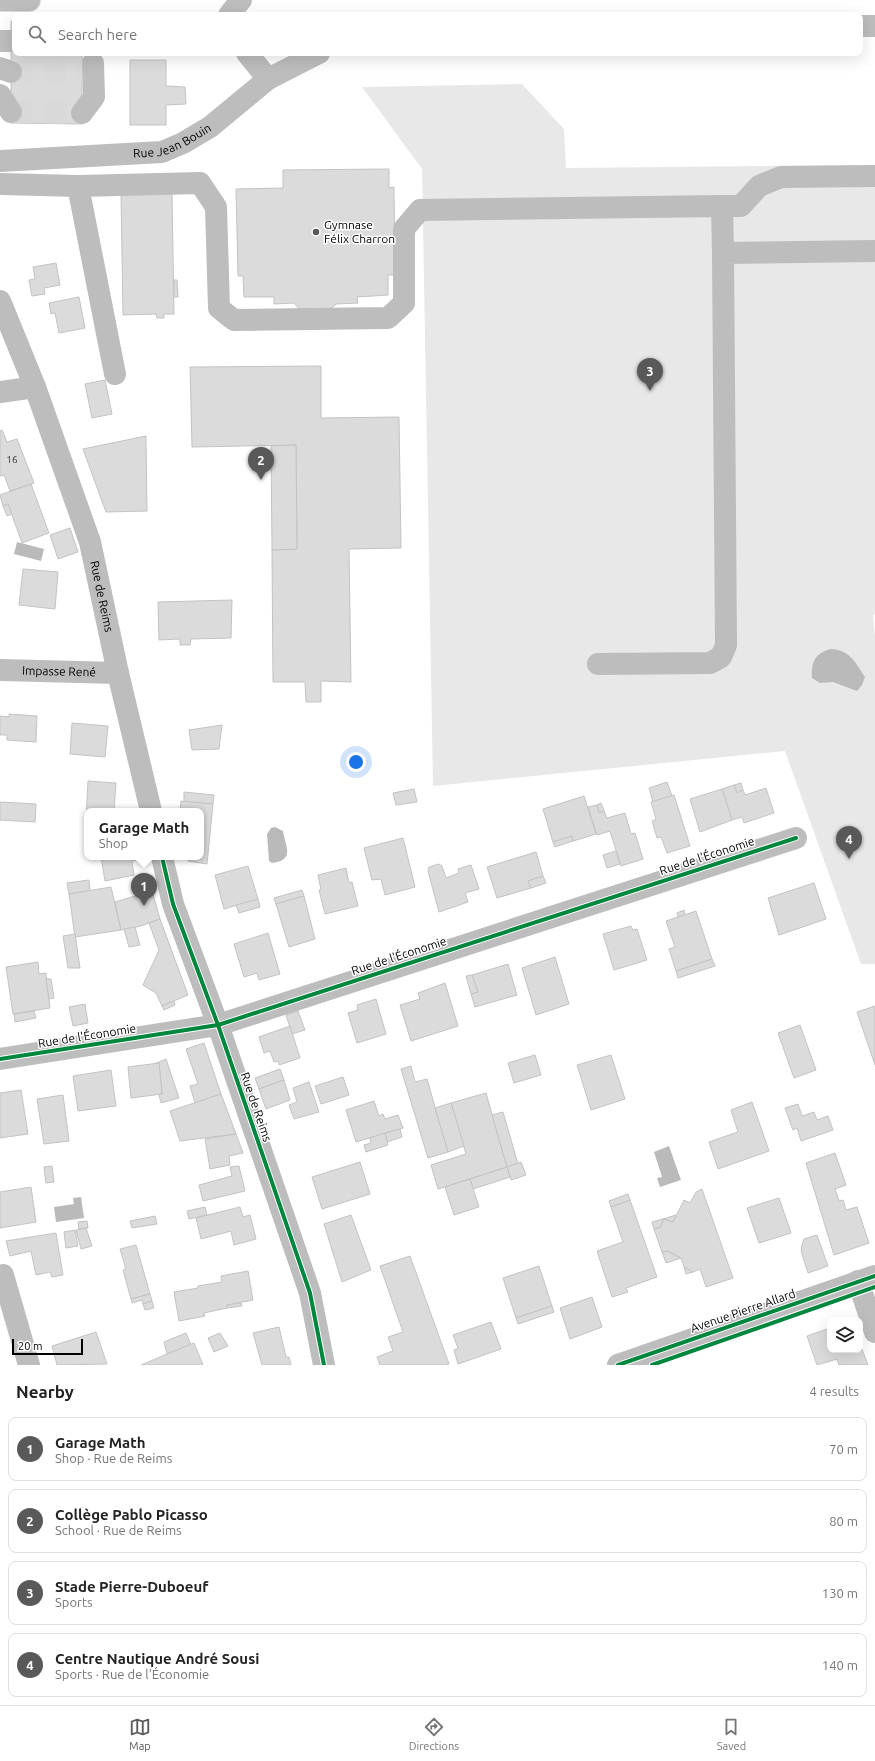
<!DOCTYPE html>
<meta charset="utf-8">
<style>
:root{--surface:#fff;--page:#f6f6f6;--text:#222;--muted:#767676;--line:#e0e0e0;--accent:#595959}
body{margin:0;font-family:Ubuntu,sans-serif;background:var(--page);color:var(--text)}
.controls{position:absolute;right:12px;bottom:12px;display:grid;overflow:hidden;border-radius:8px;box-shadow:0 4px 16px #0002}
.controls button{width:36px;height:36px;display:grid;place-items:center;padding:0;border:0;border-bottom:1px solid var(--line);background:var(--surface);color:var(--text);font:20px sans-serif}
.scale{position:absolute;left:12px;bottom:10px;width:71px;box-sizing:border-box;padding-left:4px;border:2px solid #000;border-top:0;font-size:11px;line-height:14px;white-space:nowrap;color:#000;-webkit-text-stroke:3px #fff;paint-order:stroke}
.you{position:absolute;left:356px;top:762px;width:14px;height:14px;margin:-10px;border:3px solid #fff;border-radius:50%;background:#1a73e8;box-shadow:0 0 0 6px #1a73e833}
.badge{display:grid;place-items:center;width:26px;height:26px;border-radius:50%;background:var(--accent);color:#fff;font-size:13px;font-weight:700}
.pin{position:absolute;translate:-50% -33px;filter:drop-shadow(0 1px 2px #0008)}
.pin::after{content:'';position:absolute;top:21px;width:14px;height:12px;background:inherit;clip-path:polygon(0 0,100% 0,50% 100%)}
.popup{position:absolute;left:84px;top:808px;width:120px;height:52px;box-sizing:border-box;display:grid;place-content:center;border-radius:8px;background:var(--surface);filter:drop-shadow(0 1px 3px #0005);font-size:13px;white-space:nowrap;color:var(--muted)}
.popup b{font-size:15px;color:var(--text)}
.popup::after{content:'';position:absolute;left:50%;top:100%;margin-left:-8px;border:8px solid transparent;border-top-color:var(--surface)}
.list{margin:0;padding:0;list-style:none}
h2{display:flex;justify-content:space-between;align-items:center;height:52px;margin:0;padding:0 16px;font-size:17px}
h2 small{font-size:13px;font-weight:400;color:var(--muted)}
.list li{display:grid;grid-template-columns:26px 1fr auto;gap:12px;align-items:center;box-sizing:border-box;height:64px;margin:0 8px 8px;padding:0 8px;border:1px solid var(--line);border-radius:8px}
.list b{display:block;font-size:15px;white-space:nowrap}
.list p{margin:0;font-size:13px;white-space:nowrap;color:var(--muted)}
.list em{font-size:13px;font-style:normal;color:var(--muted)}
.icon{flex:none;width:22px;height:22px;fill:none;stroke:currentColor;stroke-width:2;stroke-linecap:round;stroke-linejoin:round}
.map{position:relative;flex:none;width:875px;height:1365px;overflow:hidden}
.search{position:absolute;background:var(--surface);box-shadow:0 4px 16px #0002;left:12px;right:12px;top:12px;height:44px;display:flex;align-items:center;gap:10px;box-sizing:border-box;padding:0 14px;border-radius:8px;color:var(--muted);font-size:15px}
.sheet{height:340px;background:var(--surface)}
nav{display:flex;justify-content:space-around;align-items:center;box-sizing:border-box;height:56px;border-top:1px solid var(--line);background:var(--surface);font-size:11px;color:var(--muted)}
nav a{display:grid;justify-items:center;gap:2px}
nav .on{color:var(--accent)}
.map>svg:first-child{display:block}
.grass{fill:#e8e8e8}
.water{fill:#bababa}
.building{fill:#dbdbdb;stroke:#c3c3c3}
.lines{fill:none;stroke-linecap:round;stroke-linejoin:round}
.minor-tunnel{stroke:#d9d9d9;stroke-width:22;stroke-dasharray:22 11;stroke-linecap:butt}
.highway-casing{stroke:#dbdbdb;stroke-width:24}
.minor{stroke:#bdbdbd;stroke-width:22}
.highway{stroke:#bdbdbd;stroke-width:22}
.cycleway-casing{stroke:#fff;stroke-width:6}
.cycleway{stroke:#00873e;stroke-width:4}
.poi-dot{fill:#595959;stroke:#fff;stroke-width:1.5}
.labels{text-anchor:middle;stroke-width:3;stroke-linejoin:round;paint-order:stroke}
.number-label{font-size:10px;fill:#373737}
.street-label{font-size:12px;fill:#000;stroke:#fff}
.poi-label{font-size:12px;fill:#000;stroke:#fff;text-anchor:start}
</style>
<div class="map">
<svg width="875" height="1365" viewBox="0 0 875 1365">
<rect width="100%" height="100%" fill="#fff"/>
<path class="grass" d="M 522,84 L 564,129 L 566,168 L 875,165 L 875,614 L 873,615 L 875,637 L 875,964 L 861,964 L 785,751 L 433,786 L 422,169 L 362,87 Z"/>
<g class="water">
<path d="M 17,542 L 44,549 L 41,561 L 14,554 Z"/>
<path d="M 831,649 C 850,650 855,662 865,677 L 862,685 L 857,691 L 833,682 L 820,683 L 812,678 C 811,662 815,653 831,649 Z"/>
<path d="M 275,827 L 283,831 C 285,846 296,860 272,863 L 269,861 L 267,834 L 271,828 Z"/>
<path d="M 669,1146 L 681,1180 L 660,1187 L 657,1178 L 662,1177 L 654,1152 Z"/>
<path d="M 81,1197 L 84,1218 L 56,1222 L 54,1207 L 74,1204 L 73,1198 Z"/>
</g>
<g class="building">
<path d="M 11,21 L 15,21 L 15,53 L 82,53 L 82,124 L 11,123 Z"/>
<path d="M 130,60 L 166,60 L 166,86 L 185,87 L 186,104 L 166,105 L 166,125 L 130,125 Z"/>
<path d="M 389,169 L 389,188 L 394,187 L 395,275 L 388,275 L 388,295 L 357,297 L 358,303 L 336,304 L 330,310 L 301,311 L 294,303 L 274,304 L 274,297 L 244,297 L 243,276 L 238,276 L 236,189 L 283,188 L 283,170 Z"/>
<path d="M 121,194 L 172,194 L 174,314 L 164,314 L 164,318 L 157,318 L 156,314 L 123,315 Z"/>
<path d="M 56,263 L 60,285 L 44,288 L 45,294 L 32,296 L 29,280 L 35,279 L 33,267 Z"/>
<path d="M 174,280 L 177,280 L 178,297 L 174,297 Z"/>
<path d="M 79,297 L 85,328 L 59,333 L 55,313 L 51,314 L 49,303 Z"/>
<path d="M 321,366 L 321,418 L 399,417 L 401,548 L 349,549 L 351,682 L 321,681 L 321,702 L 306,702 L 305,682 L 273,682 L 272,550 L 297,549 L 296,445 L 192,447 L 190,367 Z"/>
<path d="M 105,380 L 112,414 L 92,418 L 85,384 Z"/>
<path d="M 2,430 L 7,442 L 17,439 L 34,483 L 10,491 L 4,475 L 0,476 L 0,431 Z"/>
<path d="M 146,436 L 147,511 L 106,512 L 83,449 Z"/>
<path d="M 296,445 L 297,549 L 272,550 L 271,446 Z"/>
<path d="M 31,484 L 49,533 L 22,543 L 8,504 L 3,506 L 0,495 Z"/>
<path d="M 8,504 L 12,514 L 7,516 L 3,506 Z"/>
<path d="M 70,528 L 78,552 L 58,559 L 50,535 Z"/>
<path d="M 23,569 L 58,572 L 55,609 L 19,605 Z"/>
<path d="M 232,600 L 231,638 L 191,639 L 190,645 L 180,645 L 180,639 L 159,640 L 158,602 Z"/>
<path d="M 9,714 L 37,716 L 36,742 L 7,740 L 7,735 L 0,735 L 0,716 L 9,717 Z"/>
<path d="M 72,723 L 108,726 L 105,757 L 70,754 Z"/>
<path d="M 222,725 L 219,749 L 192,750 L 189,730 Z"/>
<path d="M 88,781 L 116,783 L 114,811 L 87,811 L 86,820 Z"/>
<path d="M 667,782 L 672,796 L 653,802 L 649,788 Z"/>
<path d="M 741,783 L 743,790 L 737,793 L 734,785 Z"/>
<path d="M 734,785 L 737,793 L 743,790 L 745,795 L 766,788 L 774,813 L 744,823 L 742,817 L 732,820 L 722,789 Z"/>
<path d="M 414,789 L 417,802 L 396,805 L 393,793 Z"/>
<path d="M 722,789 L 732,820 L 700,832 L 690,799 Z"/>
<path d="M 184,792 L 214,795 L 213,804 L 184,802 Z"/>
<path d="M 674,795 L 690,846 L 667,853 L 661,837 L 657,838 L 652,821 L 656,819 L 651,802 Z"/>
<path d="M 584,796 L 596,834 L 573,841 L 572,836 L 553,842 L 543,809 Z"/>
<path d="M 181,801 L 213,804 L 207,864 L 188,861 L 188,857 L 201,857 L 201,811 L 180,811 Z"/>
<path d="M 0,802 L 36,804 L 35,822 L 0,820 Z"/>
<path d="M 601,803 L 604,811 L 599,813 L 597,805 Z"/>
<path d="M 597,805 L 599,813 L 604,811 L 607,818 L 625,813 L 631,834 L 635,833 L 643,859 L 621,866 L 610,831 L 597,835 L 588,807 Z"/>
<path d="M 572,836 L 573,841 L 555,847 L 553,842 Z"/>
<path d="M 403,838 L 415,887 L 385,895 L 381,879 L 372,880 L 364,848 Z"/>
<path d="M 616,851 L 620,864 L 607,868 L 603,855 Z"/>
<path d="M 536,852 L 543,876 L 528,881 L 531,888 L 497,898 L 487,867 Z"/>
<path d="M 101,857 L 135,857 L 136,860 L 132,861 L 134,875 L 105,881 Z"/>
<path d="M 439,864 L 442,866 L 446,878 L 459,873 L 458,869 L 471,865 L 479,889 L 465,893 L 468,902 L 439,912 L 428,871 L 429,867 Z"/>
<path d="M 248,866 L 258,899 L 224,909 L 215,875 Z"/>
<path d="M 346,868 L 349,883 L 352,882 L 358,906 L 325,914 L 319,890 L 321,890 L 318,875 Z"/>
<path d="M 543,876 L 546,883 L 531,888 L 528,881 Z"/>
<path d="M 89,880 L 90,891 L 69,894 L 67,883 Z"/>
<path d="M 814,883 L 826,919 L 779,935 L 768,898 Z"/>
<path d="M 111,887 L 121,930 L 75,937 L 69,894 Z"/>
<path d="M 302,890 L 304,896 L 276,904 L 274,898 Z"/>
<path d="M 152,891 L 160,919 L 141,926 L 121,930 L 115,902 Z"/>
<path d="M 304,896 L 315,939 L 289,947 L 276,904 Z"/>
<path d="M 258,899 L 260,907 L 239,913 L 236,905 Z"/>
<path d="M 684,910 L 685,915 L 678,917 L 677,913 Z"/>
<path d="M 696,911 L 712,959 L 676,971 L 669,949 L 675,947 L 666,921 Z"/>
<path d="M 160,919 L 188,995 L 162,1006 L 156,993 L 143,985 L 159,950 L 149,923 Z"/>
<path d="M 631,926 L 633,930 L 637,929 L 647,960 L 614,970 L 603,934 Z"/>
<path d="M 135,927 L 140,945 L 129,947 L 124,929 Z"/>
<path d="M 268,933 L 280,974 L 259,980 L 257,973 L 244,977 L 234,944 Z"/>
<path d="M 75,934 L 80,968 L 68,968 L 63,936 Z"/>
<path d="M 555,957 L 569,1004 L 536,1015 L 522,968 Z"/>
<path d="M 712,959 L 715,966 L 678,978 L 676,971 Z"/>
<path d="M 38,962 L 39,974 L 46,973 L 50,1008 L 13,1014 L 6,967 Z"/>
<path d="M 508,964 L 517,995 L 475,1007 L 471,994 L 478,992 L 472,975 Z"/>
<path d="M 472,975 L 478,992 L 471,994 L 466,976 Z"/>
<path d="M 46,979 L 51,979 L 54,998 L 49,999 Z"/>
<path d="M 445,983 L 458,1026 L 411,1041 L 400,1005 L 420,999 L 418,993 Z"/>
<path d="M 376,999 L 386,1034 L 357,1043 L 348,1013 L 358,1010 L 357,1005 Z"/>
<path d="M 174,1001 L 175,1005 L 164,1010 L 162,1006 Z"/>
<path d="M 85,1004 L 88,1023 L 73,1026 L 69,1007 Z"/>
<path d="M 875,1006 L 875,1065 L 857,1012 Z"/>
<path d="M 34,1011 L 36,1018 L 15,1022 L 14,1014 Z"/>
<path d="M 298,1011 L 305,1030 L 292,1034 L 286,1015 Z"/>
<path d="M 800,1025 L 816,1070 L 794,1078 L 778,1033 Z"/>
<path d="M 290,1026 L 300,1058 L 279,1065 L 278,1061 L 274,1062 L 270,1051 L 264,1053 L 259,1037 Z"/>
<path d="M 204,1043 L 221,1094 L 195,1103 L 190,1086 L 198,1084 L 186,1049 Z"/>
<path d="M 535,1055 L 541,1075 L 514,1083 L 508,1063 Z"/>
<path d="M 611,1055 L 625,1099 L 591,1110 L 577,1065 Z"/>
<path d="M 166,1059 L 179,1098 L 161,1103 L 159,1095 L 162,1094 L 159,1063 L 154,1064 Z"/>
<path d="M 159,1063 L 162,1094 L 131,1098 L 128,1067 Z"/>
<path d="M 411,1066 L 415,1082 L 427,1079 L 448,1152 L 428,1158 L 401,1069 Z"/>
<path d="M 280,1069 L 284,1080 L 259,1089 L 255,1078 Z"/>
<path d="M 111,1070 L 116,1106 L 78,1111 L 73,1076 Z"/>
<path d="M 343,1077 L 349,1095 L 321,1104 L 315,1086 Z"/>
<path d="M 284,1080 L 290,1100 L 266,1109 L 259,1089 Z"/>
<path d="M 309,1082 L 319,1112 L 294,1119 L 289,1105 L 297,1102 L 293,1088 Z"/>
<path d="M 21,1090 L 28,1134 L 0,1138 L 0,1093 Z"/>
<path d="M 486,1093 L 507,1167 L 438,1189 L 431,1165 L 466,1154 L 451,1103 Z"/>
<path d="M 221,1094 L 236,1134 L 180,1141 L 170,1111 Z"/>
<path d="M 63,1095 L 69,1141 L 44,1144 L 37,1099 Z"/>
<path d="M 374,1101 L 379,1116 L 383,1114 L 385,1119 L 398,1115 L 403,1128 L 356,1142 L 346,1110 Z"/>
<path d="M 752,1102 L 769,1151 L 718,1169 L 709,1142 L 738,1132 L 731,1110 Z"/>
<path d="M 451,1103 L 464,1146 L 448,1152 L 435,1108 Z"/>
<path d="M 798,1104 L 802,1116 L 814,1112 L 817,1120 L 828,1116 L 833,1130 L 801,1141 L 797,1128 L 793,1130 L 785,1108 Z"/>
<path d="M 503,1112 L 518,1164 L 507,1167 L 492,1115 Z"/>
<path d="M 400,1129 L 402,1137 L 387,1142 L 385,1133 Z"/>
<path d="M 385,1133 L 388,1145 L 366,1152 L 364,1145 L 371,1143 L 370,1138 Z"/>
<path d="M 236,1134 L 243,1153 L 229,1156 L 230,1165 L 210,1169 L 205,1139 Z"/>
<path d="M 835,1153 L 846,1185 L 835,1189 L 839,1201 L 843,1200 L 846,1210 L 857,1207 L 869,1243 L 834,1255 L 806,1163 Z"/>
<path d="M 360,1162 L 370,1194 L 322,1209 L 312,1177 Z"/>
<path d="M 521,1162 L 526,1175 L 511,1180 L 507,1167 Z"/>
<path d="M 52,1166 L 54,1182 L 46,1183 L 44,1167 Z"/>
<path d="M 239,1166 L 245,1191 L 203,1201 L 199,1185 L 232,1176 L 230,1167 Z"/>
<path d="M 507,1167 L 510,1177 L 473,1189 L 470,1179 Z"/>
<path d="M 470,1179 L 479,1207 L 454,1215 L 445,1187 Z"/>
<path d="M 31,1187 L 36,1222 L 0,1228 L 0,1192 Z"/>
<path d="M 702,1189 L 733,1278 L 706,1287 L 700,1269 L 693,1272 L 684,1267 L 681,1258 L 667,1251 L 662,1252 L 654,1229 L 661,1227 L 663,1219 L 673,1222 L 684,1200 L 690,1203 L 696,1192 Z"/>
<path d="M 628,1194 L 630,1200 L 611,1207 L 609,1201 Z"/>
<path d="M 779,1198 L 791,1233 L 759,1243 L 747,1208 Z"/>
<path d="M 630,1200 L 657,1277 L 626,1288 L 628,1292 L 612,1297 L 597,1251 L 623,1242 L 611,1207 Z"/>
<path d="M 205,1207 L 207,1215 L 189,1219 L 187,1211 Z"/>
<path d="M 240,1207 L 243,1217 L 250,1215 L 256,1239 L 234,1245 L 231,1231 L 201,1239 L 196,1218 Z"/>
<path d="M 351,1215 L 371,1270 L 342,1282 L 324,1224 Z"/>
<path d="M 676,1215 L 673,1222 L 663,1219 Z"/>
<path d="M 155,1216 L 157,1224 L 132,1228 L 130,1221 Z"/>
<path d="M 663,1219 L 661,1227 L 654,1229 L 652,1222 Z"/>
<path d="M 87,1221 L 88,1228 L 79,1229 L 78,1222 Z"/>
<path d="M 86,1228 L 92,1246 L 81,1249 L 76,1230 Z"/>
<path d="M 75,1230 L 78,1246 L 66,1248 L 64,1232 Z"/>
<path d="M 56,1233 L 63,1275 L 52,1277 L 50,1272 L 36,1275 L 31,1251 L 10,1256 L 6,1241 Z"/>
<path d="M 817,1235 L 828,1266 L 808,1273 L 801,1251 L 802,1251 L 801,1248 L 804,1239 Z"/>
<path d="M 136,1245 L 150,1294 L 131,1299 L 123,1270 L 126,1269 L 120,1249 Z"/>
<path d="M 667,1251 L 681,1258 L 666,1263 L 662,1252 Z"/>
<path d="M 410,1256 L 449,1364 L 446,1365 L 380,1365 L 377,1357 L 393,1351 L 388,1337 L 403,1332 L 380,1266 Z"/>
<path d="M 539,1266 L 552,1306 L 516,1318 L 503,1278 Z"/>
<path d="M 684,1267 L 693,1272 L 686,1274 Z"/>
<path d="M 248,1271 L 253,1300 L 227,1305 L 227,1308 L 204,1313 L 205,1316 L 179,1321 L 174,1292 L 198,1288 L 198,1286 L 222,1282 L 221,1276 Z"/>
<path d="M 150,1294 L 152,1301 L 143,1304 L 142,1300 L 132,1303 L 131,1299 Z"/>
<path d="M 592,1297 L 602,1327 L 570,1339 L 560,1308 Z"/>
<path d="M 152,1301 L 154,1308 L 145,1310 L 143,1304 Z"/>
<path d="M 241,1303 L 242,1306 L 227,1308 L 227,1305 Z"/>
<path d="M 552,1306 L 554,1312 L 518,1324 L 516,1318 Z"/>
<path d="M 491,1322 L 501,1349 L 458,1364 L 454,1350 L 458,1348 L 453,1335 Z"/>
<path d="M 279,1327 L 286,1357 L 289,1357 L 291,1365 L 262,1365 L 253,1333 Z"/>
<path d="M 830,1328 L 830,1350 L 858,1351 L 862,1349 L 868,1365 L 839,1365 L 837,1359 L 817,1365 L 807,1336 Z"/>
<path d="M 96,1332 L 107,1364 L 57,1365 L 52,1346 Z"/>
<path d="M 186,1333 L 191,1345 L 167,1354 L 164,1342 Z"/>
<path d="M 220,1333 L 228,1346 L 214,1352 L 208,1338 Z"/>
<path d="M 194,1343 L 203,1365 L 141,1365 L 167,1354 Z"/>
</g>
<g class="lines">
<g class="minor-tunnel">
<path d="M 11,72 L 82,71"/>
<path d="M 11,112 L 82,113"/>
</g>
<defs>
<path id="highway" d="M 0,0 L 29,0"/>
</defs>
<use href="#highway" class="highway-casing"/>
<g class="minor">
<path d="M 229,15 L 241,0"/>
<path d="M 860,26 L 875,26"/>
<path d="M 0,41 L 11,41"/>
<path d="M 247,53 L 268,79"/>
<path d="M 0,68 L 11,72"/>
<path d="M 0,95 L 11,112"/>
<path d="M 82,113 L 94,97 L 93,63"/>
<path id="s1" d="M 0,161 L 162,152 L 183,143 L 210,127 L 268,79 L 319,53"/>
<path d="M 0,184 L 78,186 L 200,183 L 216,207 L 219,308 L 234,320 L 388,318 L 404,303 L 404,229 L 420,210 L 722,206 L 723,253"/>
<path d="M 78,186 L 115,374"/>
<path d="M 722,206 L 741,206 L 759,186 L 781,177 L 875,176"/>
<path id="s2" d="M 0,301 L 35,387 L 90,542 L 118,673 L 151,811"/>
<path d="M 0,392 L 35,387"/>
<path d="M 598,664 L 710,663 L 721,657 L 726,645 L 723,253 L 875,251"/>
<path id="s3" d="M 0,670 L 118,673"/>
<path d="M 162,857 L 173,904 L 218,1025 L 310,1293 L 324,1365"/>
<path d="M 0,1059 L 218,1025 L 796,838"/>
<path d="M 3,1275 L 29,1365"/>
<path d="M 858,1281 L 875,1332"/>
<path d="M 618,1365 L 875,1276"/>
</g>
<use href="#highway" class="highway"/>
<defs>
<g id="cycleway">
<path d="M 162,857 L 173,904 L 218,1025 L 310,1293 L 324,1365"/>
<path d="M 0,1059 L 218,1025 L 796,838"/>
<path d="M 618,1365 L 875,1276"/>
<path d="M 652,1365 L 875,1287"/>
</g>
</defs>
<use href="#cycleway" class="cycleway-casing"/>
<use href="#cycleway" class="cycleway"/>
</g>
<circle class="poi-dot" cx="316" cy="232" r="4"/>
<g class="labels">
<g class="number-label">
<text x="12" y="463">16</text>
</g>
<g class="street-label">
<text dy="4" stroke="none"><textPath href="#s1" startOffset="175">Rue Jean Bouin</textPath></text>
<text dy="4" stroke="none"><textPath href="#s2" startOffset="313">Rue de Reims</textPath></text>
<text dy="4" stroke="none"><textPath href="#s3" startOffset="59">Impasse René</textPath></text>
<text transform="translate(707 856) rotate(-18)" y="4">Rue de l'Économie</text>
<text transform="translate(399 956) rotate(-18)" y="4">Rue de l'Économie</text>
<text transform="translate(87 1036) rotate(-9)" y="4">Rue de l'Économie</text>
<text transform="translate(256 1107) rotate(71)" y="4">Rue de Reims</text>
<text transform="translate(743 1311) rotate(-19)" y="4">Avenue Pierre Allard</text>
</g>
<g class="poi-label">
<text x="324" y="229">Gymnase<tspan x="324" dy="14">Félix Charron</tspan></text>
</g>
</g>
</svg>
<div class="controls">
<button><svg class="icon" aria-label="layers" viewBox="0 0 24 24"><path d="M12 4l9 5-9 5-9-5zM3 14l9 5 9-5"/></svg></button>
</div>
<div class="scale">20 m</div>
<div class="you"></div>
<div class="pin badge" style="left:144px;top:906px">1</div>
<div class="popup"><b>Garage Math</b>Shop</div>
<div class="pin badge" style="left:261px;top:480px">2</div>
<div class="pin badge" style="left:650px;top:391px">3</div>
<div class="pin badge" style="left:849px;top:859px">4</div>
<div class="search"><svg class="icon" aria-label="search" viewBox="0 0 24 24"><circle cx="10" cy="10" r="6"/><path d="M15 15l6 6"/></svg>Search here</div>
</div>
<section class="sheet">
<h2>Nearby<small>4 results</small></h2>
<ul class="list">
<li><span class="badge">1</span><div><b>Garage Math</b><p>Shop · Rue de Reims</p></div><em>70 m</em></li>
<li><span class="badge">2</span><div><b>Collège Pablo Picasso</b><p>School · Rue de Reims</p></div><em>80 m</em></li>
<li><span class="badge">3</span><div><b>Stade Pierre-Duboeuf</b><p>Sports</p></div><em>130 m</em></li>
<li><span class="badge">4</span><div><b>Centre Nautique André Sousi</b><p>Sports · Rue de l'Économie</p></div><em>140 m</em></li>
</ul>
</section>
<nav>
<a class="on"><svg class="icon" aria-label="map" viewBox="0 0 24 24"><path d="M3 6l6-2 6 2 6-2v14l-6 2-6-2-6 2zM9 4v14M15 6v14"/></svg>Map</a>
<a><svg class="icon" aria-label="directions" viewBox="0 0 24 24"><path d="M12 3l9 9-9 9-9-9zM9 14v-3h6M13 9l2 2-2 2"/></svg>Directions</a>
<a><svg class="icon" aria-label="saved" viewBox="0 0 24 24"><path d="M7 4h10v16l-5-4-5 4z"/></svg>Saved</a>
</nav>
